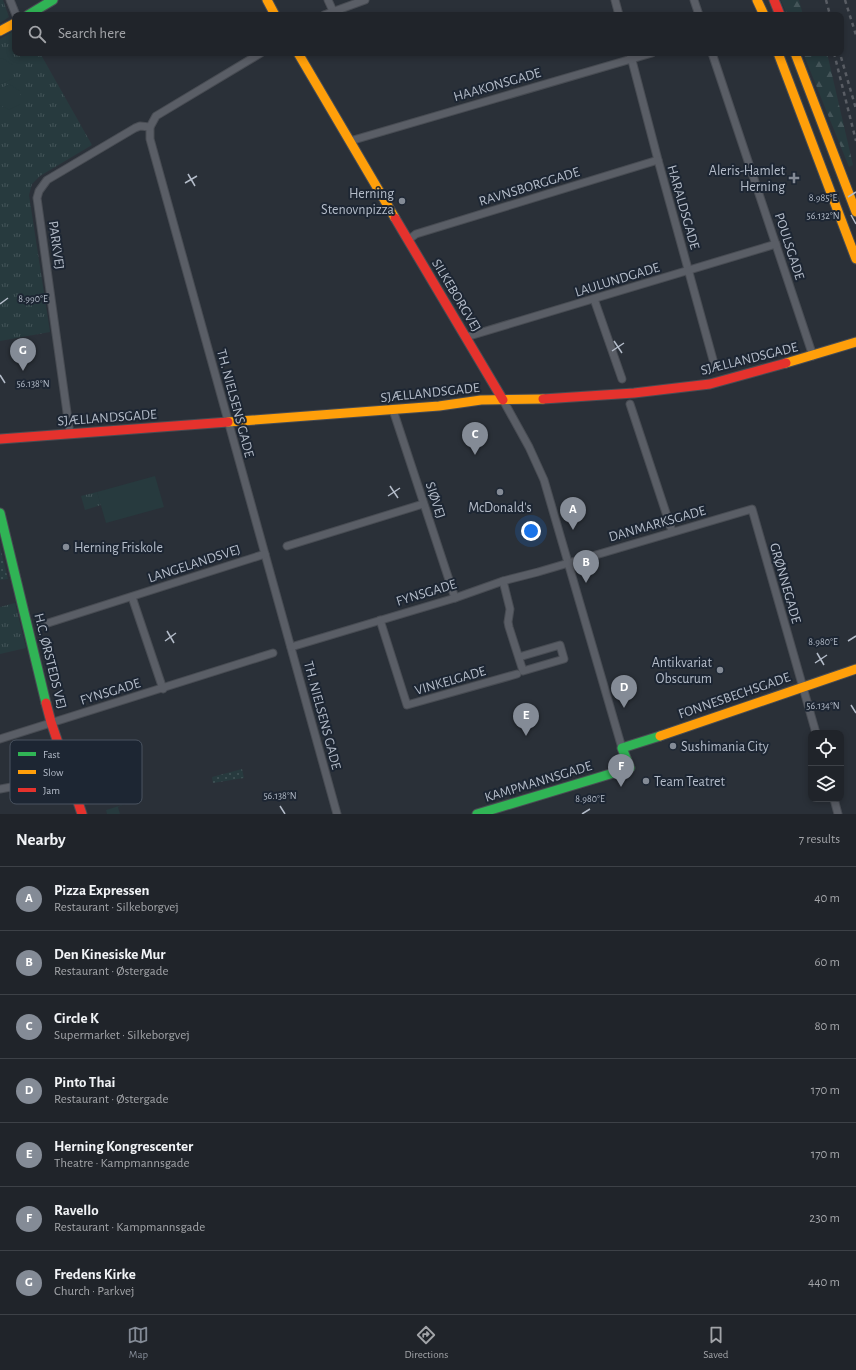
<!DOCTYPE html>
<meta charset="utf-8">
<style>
:root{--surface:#20242a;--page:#282c32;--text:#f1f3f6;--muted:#a2a4a8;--line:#3d4147;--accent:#848b96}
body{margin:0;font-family:"Alegreya Sans",sans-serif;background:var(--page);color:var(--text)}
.controls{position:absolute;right:12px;bottom:12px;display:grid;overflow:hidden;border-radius:8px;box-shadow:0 2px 6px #0003}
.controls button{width:36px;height:36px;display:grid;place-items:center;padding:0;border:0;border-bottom:1px solid var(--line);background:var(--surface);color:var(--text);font:20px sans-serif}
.you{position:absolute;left:531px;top:531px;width:14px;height:14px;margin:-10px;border:3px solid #fff;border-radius:50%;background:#1a73e8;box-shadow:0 0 0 6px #1a73e833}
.badge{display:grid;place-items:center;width:26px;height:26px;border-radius:50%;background:var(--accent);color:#fff;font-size:13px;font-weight:700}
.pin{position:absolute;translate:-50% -33px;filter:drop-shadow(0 1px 2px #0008)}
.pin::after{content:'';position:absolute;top:21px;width:14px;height:12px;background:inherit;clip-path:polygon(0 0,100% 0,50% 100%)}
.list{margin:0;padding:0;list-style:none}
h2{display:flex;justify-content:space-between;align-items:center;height:52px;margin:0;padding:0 16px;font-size:17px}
h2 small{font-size:13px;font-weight:400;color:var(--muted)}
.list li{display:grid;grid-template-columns:26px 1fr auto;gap:12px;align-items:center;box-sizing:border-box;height:64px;padding:0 16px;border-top:1px solid var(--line)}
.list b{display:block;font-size:15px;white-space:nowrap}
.list p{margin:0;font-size:13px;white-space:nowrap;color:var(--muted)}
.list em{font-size:13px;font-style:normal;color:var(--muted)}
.icon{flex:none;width:22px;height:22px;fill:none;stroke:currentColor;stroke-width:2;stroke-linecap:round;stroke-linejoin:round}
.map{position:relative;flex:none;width:856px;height:814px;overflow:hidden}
.search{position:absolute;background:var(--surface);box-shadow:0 2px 6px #0003;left:12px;right:12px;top:12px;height:44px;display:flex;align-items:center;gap:10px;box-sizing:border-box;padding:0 14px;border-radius:8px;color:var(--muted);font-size:15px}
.sheet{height:500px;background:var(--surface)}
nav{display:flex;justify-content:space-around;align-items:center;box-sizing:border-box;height:56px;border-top:1px solid var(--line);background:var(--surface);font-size:11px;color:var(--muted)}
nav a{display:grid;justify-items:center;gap:2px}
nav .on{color:var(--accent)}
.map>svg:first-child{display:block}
.grass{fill:url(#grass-dots)}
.forest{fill:url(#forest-firs)}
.park{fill:url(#park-tufts)}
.garden{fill:#273a3e}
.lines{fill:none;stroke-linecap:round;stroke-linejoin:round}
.street-casing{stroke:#484c53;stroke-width:9}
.fast-casing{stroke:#484c53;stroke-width:11}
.slow-casing{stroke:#484c53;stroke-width:11}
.jam-casing{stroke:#484c53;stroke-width:11}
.street{stroke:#5a5e66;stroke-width:7}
.fast{stroke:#30b455;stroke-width:9}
.slow{stroke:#ff9f0a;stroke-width:9}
.jam{stroke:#e5322d;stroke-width:9}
.rail{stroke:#595d64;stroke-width:2.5;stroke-dasharray:4 4;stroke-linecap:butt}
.ticks{fill:none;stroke:#b4bcc9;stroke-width:1.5}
.poi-dot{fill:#848b96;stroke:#1d2633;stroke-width:1.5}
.labels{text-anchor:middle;stroke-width:4;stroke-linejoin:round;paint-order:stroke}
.street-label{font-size:14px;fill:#b4bcc9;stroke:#1d2633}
.poi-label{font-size:14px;fill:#b4bcc9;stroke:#1d2633;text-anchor:end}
.key{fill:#1d2633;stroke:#4a5360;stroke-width:1}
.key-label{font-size:11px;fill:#b4bcc9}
.ticks-label{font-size:10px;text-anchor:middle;fill:#b4bcc9;stroke:#1d2633;stroke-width:4;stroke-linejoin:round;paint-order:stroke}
</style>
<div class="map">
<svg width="856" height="814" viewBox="0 0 856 814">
<defs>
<pattern id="grass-dots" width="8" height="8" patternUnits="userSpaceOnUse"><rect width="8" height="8" fill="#273a3e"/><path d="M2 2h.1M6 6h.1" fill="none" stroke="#445559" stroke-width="1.8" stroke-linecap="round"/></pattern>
<pattern id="forest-firs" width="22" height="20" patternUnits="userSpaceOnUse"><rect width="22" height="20" fill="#273a3e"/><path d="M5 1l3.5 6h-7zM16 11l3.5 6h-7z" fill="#445559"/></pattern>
<pattern id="park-tufts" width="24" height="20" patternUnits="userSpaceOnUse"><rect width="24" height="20" fill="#273a3e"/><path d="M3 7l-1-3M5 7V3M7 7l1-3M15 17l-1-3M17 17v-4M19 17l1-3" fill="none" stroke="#445559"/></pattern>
</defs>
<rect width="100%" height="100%" fill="#2a3038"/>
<g class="grass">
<path d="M 0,547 L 8,579 L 0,580 Z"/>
<path d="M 242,769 L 244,778 L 213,783 L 212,777 Z"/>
</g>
<g class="forest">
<path d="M 781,0 L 799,0 L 803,15 L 787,15 Z"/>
<path d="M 803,53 L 827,53 L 853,165 L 849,167 Z"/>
</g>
<g class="park">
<path d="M 0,0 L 3,0 L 9,17 L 0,23 Z"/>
<path d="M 15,30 L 15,53 L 40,53 L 92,145 L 40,176 L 32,184 L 29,195 L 50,332 L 0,341 L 0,39 Z"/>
<path d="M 97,492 L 101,505 L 85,510 L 81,496 Z"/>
<path d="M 15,603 L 26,648 L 0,654 L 0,607 Z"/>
</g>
<g class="garden">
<path d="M 2,58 L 13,65 L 13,78 L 2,84 L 0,83 L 0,59 Z"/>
<path d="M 9,84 L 20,91 L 20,104 L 9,110 L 0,105 L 0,89 Z"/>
<path d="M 155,476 L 164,507 L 106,523 L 97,492 Z"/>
<path d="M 125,804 L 118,807 L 120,814 L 107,814 L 106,810 Z"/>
</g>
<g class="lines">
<defs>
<g id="street">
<path d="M 10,0 L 16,15"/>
<path d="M 328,0 L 333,11"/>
<path d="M 615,0 L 619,15"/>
<path d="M 694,0 L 699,15"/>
<path d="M 324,15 L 365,0"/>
<path d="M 261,53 L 156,116 L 150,127 L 150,139 L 337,814"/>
<path d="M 630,53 L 658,160 L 715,367"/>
<path d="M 712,53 L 813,356"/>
<path d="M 350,141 L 652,53"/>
<path d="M 408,240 L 416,234 L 658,160"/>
<path d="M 594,299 L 622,379"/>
<path d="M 466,337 L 776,244"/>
<path d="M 503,400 L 529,447 L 544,480 L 622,748"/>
<path d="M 630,404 L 672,531"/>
<path d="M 393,410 L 455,598"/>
<path d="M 70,434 L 37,198 L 39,191 L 47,180 L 135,128 L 140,126 L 150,127"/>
<path d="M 287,546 L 423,504"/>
<path d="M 503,581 L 510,609 L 508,622 L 509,627 L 523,671 L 564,659 L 560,645 L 519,657"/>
<path d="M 132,597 L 163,689"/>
<path d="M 380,620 L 407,705 L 517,674"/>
<path d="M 45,624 L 265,554"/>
<path d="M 291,647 L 455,598 L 503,581 L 538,572 L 752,509 L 816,733"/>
<path d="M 0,739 C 91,711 182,682 273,653"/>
<path d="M 0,789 L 70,776"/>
<path d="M 834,799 L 838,814"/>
</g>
<g id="fast">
<path d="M 28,15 L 53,0"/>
<path d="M 0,513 L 46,703"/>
<path d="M 477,814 L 630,768 L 622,748 L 660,736"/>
</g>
<g id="slow">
<path d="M 267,0 L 275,15"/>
<path d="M 757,0 L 764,15"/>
<path d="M 0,31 L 15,23"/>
<path d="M 298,53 L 395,218"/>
<path d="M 778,53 L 856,259"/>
<path d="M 795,53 L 856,212"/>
<path d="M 786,363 L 856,342"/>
<path d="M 228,422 L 439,406 L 481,400 L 543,399"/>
<path d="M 660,736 L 856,669"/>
</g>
<g id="jam">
<path d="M 774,0 L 780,15"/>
<path d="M 395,218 L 503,400"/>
<path d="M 543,399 L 634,393 L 710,384 L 786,363"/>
<path d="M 0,439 L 228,422"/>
<path d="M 46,703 L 51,722 L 82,814"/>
</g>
</defs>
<use href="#street" class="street-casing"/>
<use href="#fast" class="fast-casing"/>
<use href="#slow" class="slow-casing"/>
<use href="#jam" class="jam-casing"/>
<use href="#street" class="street"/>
<use href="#fast" class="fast"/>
<use href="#slow" class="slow"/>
<use href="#jam" class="jam"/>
<g class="rail">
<path d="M 826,0 L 830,15"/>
<path d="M 845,0 L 856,35"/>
<path d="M 834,53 L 856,141"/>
<path d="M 841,57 L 856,109"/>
</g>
</g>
<path class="ticks" d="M 188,174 L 195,186M 185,183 L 197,176M 848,197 L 856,192M 851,215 L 856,224M 0,304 L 8,298M 614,341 L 622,353M 612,351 L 624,343M 0,375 L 5,383M 390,486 L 398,498M 388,496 L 400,488M 167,631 L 174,643M 165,641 L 176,633M 848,641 L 856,636M 817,653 L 824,665M 815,663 L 827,655M 851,705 L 856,713M 280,806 L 285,814M 582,814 L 590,809"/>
<g class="poi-dot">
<path d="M792 172h4v4h4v4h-4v4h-4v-4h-4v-4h4z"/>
<circle cx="402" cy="201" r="4"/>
<circle cx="500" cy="492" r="4"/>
<circle cx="66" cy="547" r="4"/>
<circle cx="720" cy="670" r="4"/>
<circle cx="673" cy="746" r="4"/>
<circle cx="646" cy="781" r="4"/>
</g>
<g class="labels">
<g class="street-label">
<text transform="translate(497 84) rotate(-16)" y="5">HAAKONSGADE</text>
<text transform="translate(529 186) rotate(-17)" y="5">RAVNSBORGGADE</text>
<text transform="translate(684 207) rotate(74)" y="5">HARALDSGADE</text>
<text transform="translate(57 245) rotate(82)" y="5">PARKVEJ</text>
<text transform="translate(790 246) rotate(72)" y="5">POULSGADE</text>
<text transform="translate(617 279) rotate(-17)" y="5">LAULUNDGADE</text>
<text transform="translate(457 295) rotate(59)" y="5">SILKEBORGVEJ</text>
<text transform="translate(749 358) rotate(-14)" y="5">SJÆLLANDSGADE</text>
<text transform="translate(430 392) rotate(-6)" y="5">SJÆLLANDSGADE</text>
<text transform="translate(236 403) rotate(75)" y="5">TH. NIELSENS GADE</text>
<text transform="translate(107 417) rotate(-4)" y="5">SJÆLLANDSGADE</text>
<text transform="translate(436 500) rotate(72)" y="5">SIØVEJ</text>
<text transform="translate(657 523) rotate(-16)" y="5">DANMARKSGADE</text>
<text transform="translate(194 563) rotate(-18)" y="5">LANGELANDSVEJ</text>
<text transform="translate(786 583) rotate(74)" y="5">GRØNNEGADE</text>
<text transform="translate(426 592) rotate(-17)" y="5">FYNSGADE</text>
<text transform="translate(51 661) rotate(76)" y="5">H.C. ØRSTEDS VEJ</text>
<text transform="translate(450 680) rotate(-16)" y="5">VINKELGADE</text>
<text transform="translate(110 691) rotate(-17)" y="5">FYNSGADE</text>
<text transform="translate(734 695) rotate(-19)" y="5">FONNESBECHSGADE</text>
<text transform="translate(323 715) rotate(75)" y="5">TH. NIELSENS GADE</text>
<text transform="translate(538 781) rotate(-17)" y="5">KAMPMANNSGADE</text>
</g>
<g class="poi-label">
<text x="785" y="175">Aleris-Hamlet<tspan x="785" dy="16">Herning</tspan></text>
<text x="394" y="198">Herning<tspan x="394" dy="16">Stenovnpizza</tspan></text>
<text x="500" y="512" text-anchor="middle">McDonald's</text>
<text x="74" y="552" text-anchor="start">Herning Friskole</text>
<text x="712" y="667">Antikvariat<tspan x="712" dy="16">Obscurum</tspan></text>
<text x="681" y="751" text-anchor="start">Sushimania City</text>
<text x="654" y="786" text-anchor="start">Team Teatret</text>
</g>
</g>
<rect x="10" y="740" width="132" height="64" rx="6" class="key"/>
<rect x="18" y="752" width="18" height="4" fill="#30b455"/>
<rect x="18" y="770" width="18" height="4" fill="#ff9f0a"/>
<rect x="18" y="788" width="18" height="4" fill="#e5322d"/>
<g class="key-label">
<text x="43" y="758">Fast</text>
<text x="43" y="776">Slow</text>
<text x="43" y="794">Jam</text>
</g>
<g class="ticks-label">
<text x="823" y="201">8.985°E</text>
<text x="823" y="219">56.132°N</text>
<text x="33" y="302">8.990°E</text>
<text x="33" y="387">56.138°N</text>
<text x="823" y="645">8.980°E</text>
<text x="823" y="709">56.134°N</text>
<text x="280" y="799">56.138°N</text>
<text x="590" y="802">8.980°E</text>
</g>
</svg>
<div class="controls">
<button><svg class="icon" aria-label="locate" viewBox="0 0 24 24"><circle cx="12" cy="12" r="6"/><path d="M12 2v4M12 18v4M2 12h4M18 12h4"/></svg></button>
<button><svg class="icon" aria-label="layers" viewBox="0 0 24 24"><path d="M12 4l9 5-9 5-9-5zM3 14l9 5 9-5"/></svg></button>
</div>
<div class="you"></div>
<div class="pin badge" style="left:573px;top:530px">A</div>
<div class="pin badge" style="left:586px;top:583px">B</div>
<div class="pin badge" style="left:475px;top:455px">C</div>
<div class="pin badge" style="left:624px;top:708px">D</div>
<div class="pin badge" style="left:526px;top:736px">E</div>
<div class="pin badge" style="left:621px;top:787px">F</div>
<div class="pin badge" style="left:23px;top:371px">G</div>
<div class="search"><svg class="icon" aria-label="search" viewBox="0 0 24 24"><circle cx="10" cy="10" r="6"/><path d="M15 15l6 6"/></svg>Search here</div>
</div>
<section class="sheet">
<h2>Nearby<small>7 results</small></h2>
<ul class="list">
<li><span class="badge">A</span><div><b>Pizza Expressen</b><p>Restaurant · Silkeborgvej</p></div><em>40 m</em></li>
<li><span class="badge">B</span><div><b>Den Kinesiske Mur</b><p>Restaurant · Østergade</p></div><em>60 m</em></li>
<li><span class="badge">C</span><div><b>Circle K</b><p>Supermarket · Silkeborgvej</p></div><em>80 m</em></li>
<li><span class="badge">D</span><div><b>Pinto Thai</b><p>Restaurant · Østergade</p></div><em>170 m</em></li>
<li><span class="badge">E</span><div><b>Herning Kongrescenter</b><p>Theatre · Kampmannsgade</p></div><em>170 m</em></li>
<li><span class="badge">F</span><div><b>Ravello</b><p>Restaurant · Kampmannsgade</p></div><em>230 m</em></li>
<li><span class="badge">G</span><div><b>Fredens Kirke</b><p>Church · Parkvej</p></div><em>440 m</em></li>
</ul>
</section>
<nav>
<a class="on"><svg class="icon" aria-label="map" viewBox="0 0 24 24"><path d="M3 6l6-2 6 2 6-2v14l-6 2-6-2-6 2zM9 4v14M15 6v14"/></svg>Map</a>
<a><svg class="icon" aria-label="directions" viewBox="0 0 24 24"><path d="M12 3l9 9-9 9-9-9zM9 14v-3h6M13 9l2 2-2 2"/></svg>Directions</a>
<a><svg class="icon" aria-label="saved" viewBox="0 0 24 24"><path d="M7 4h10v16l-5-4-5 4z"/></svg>Saved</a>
</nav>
